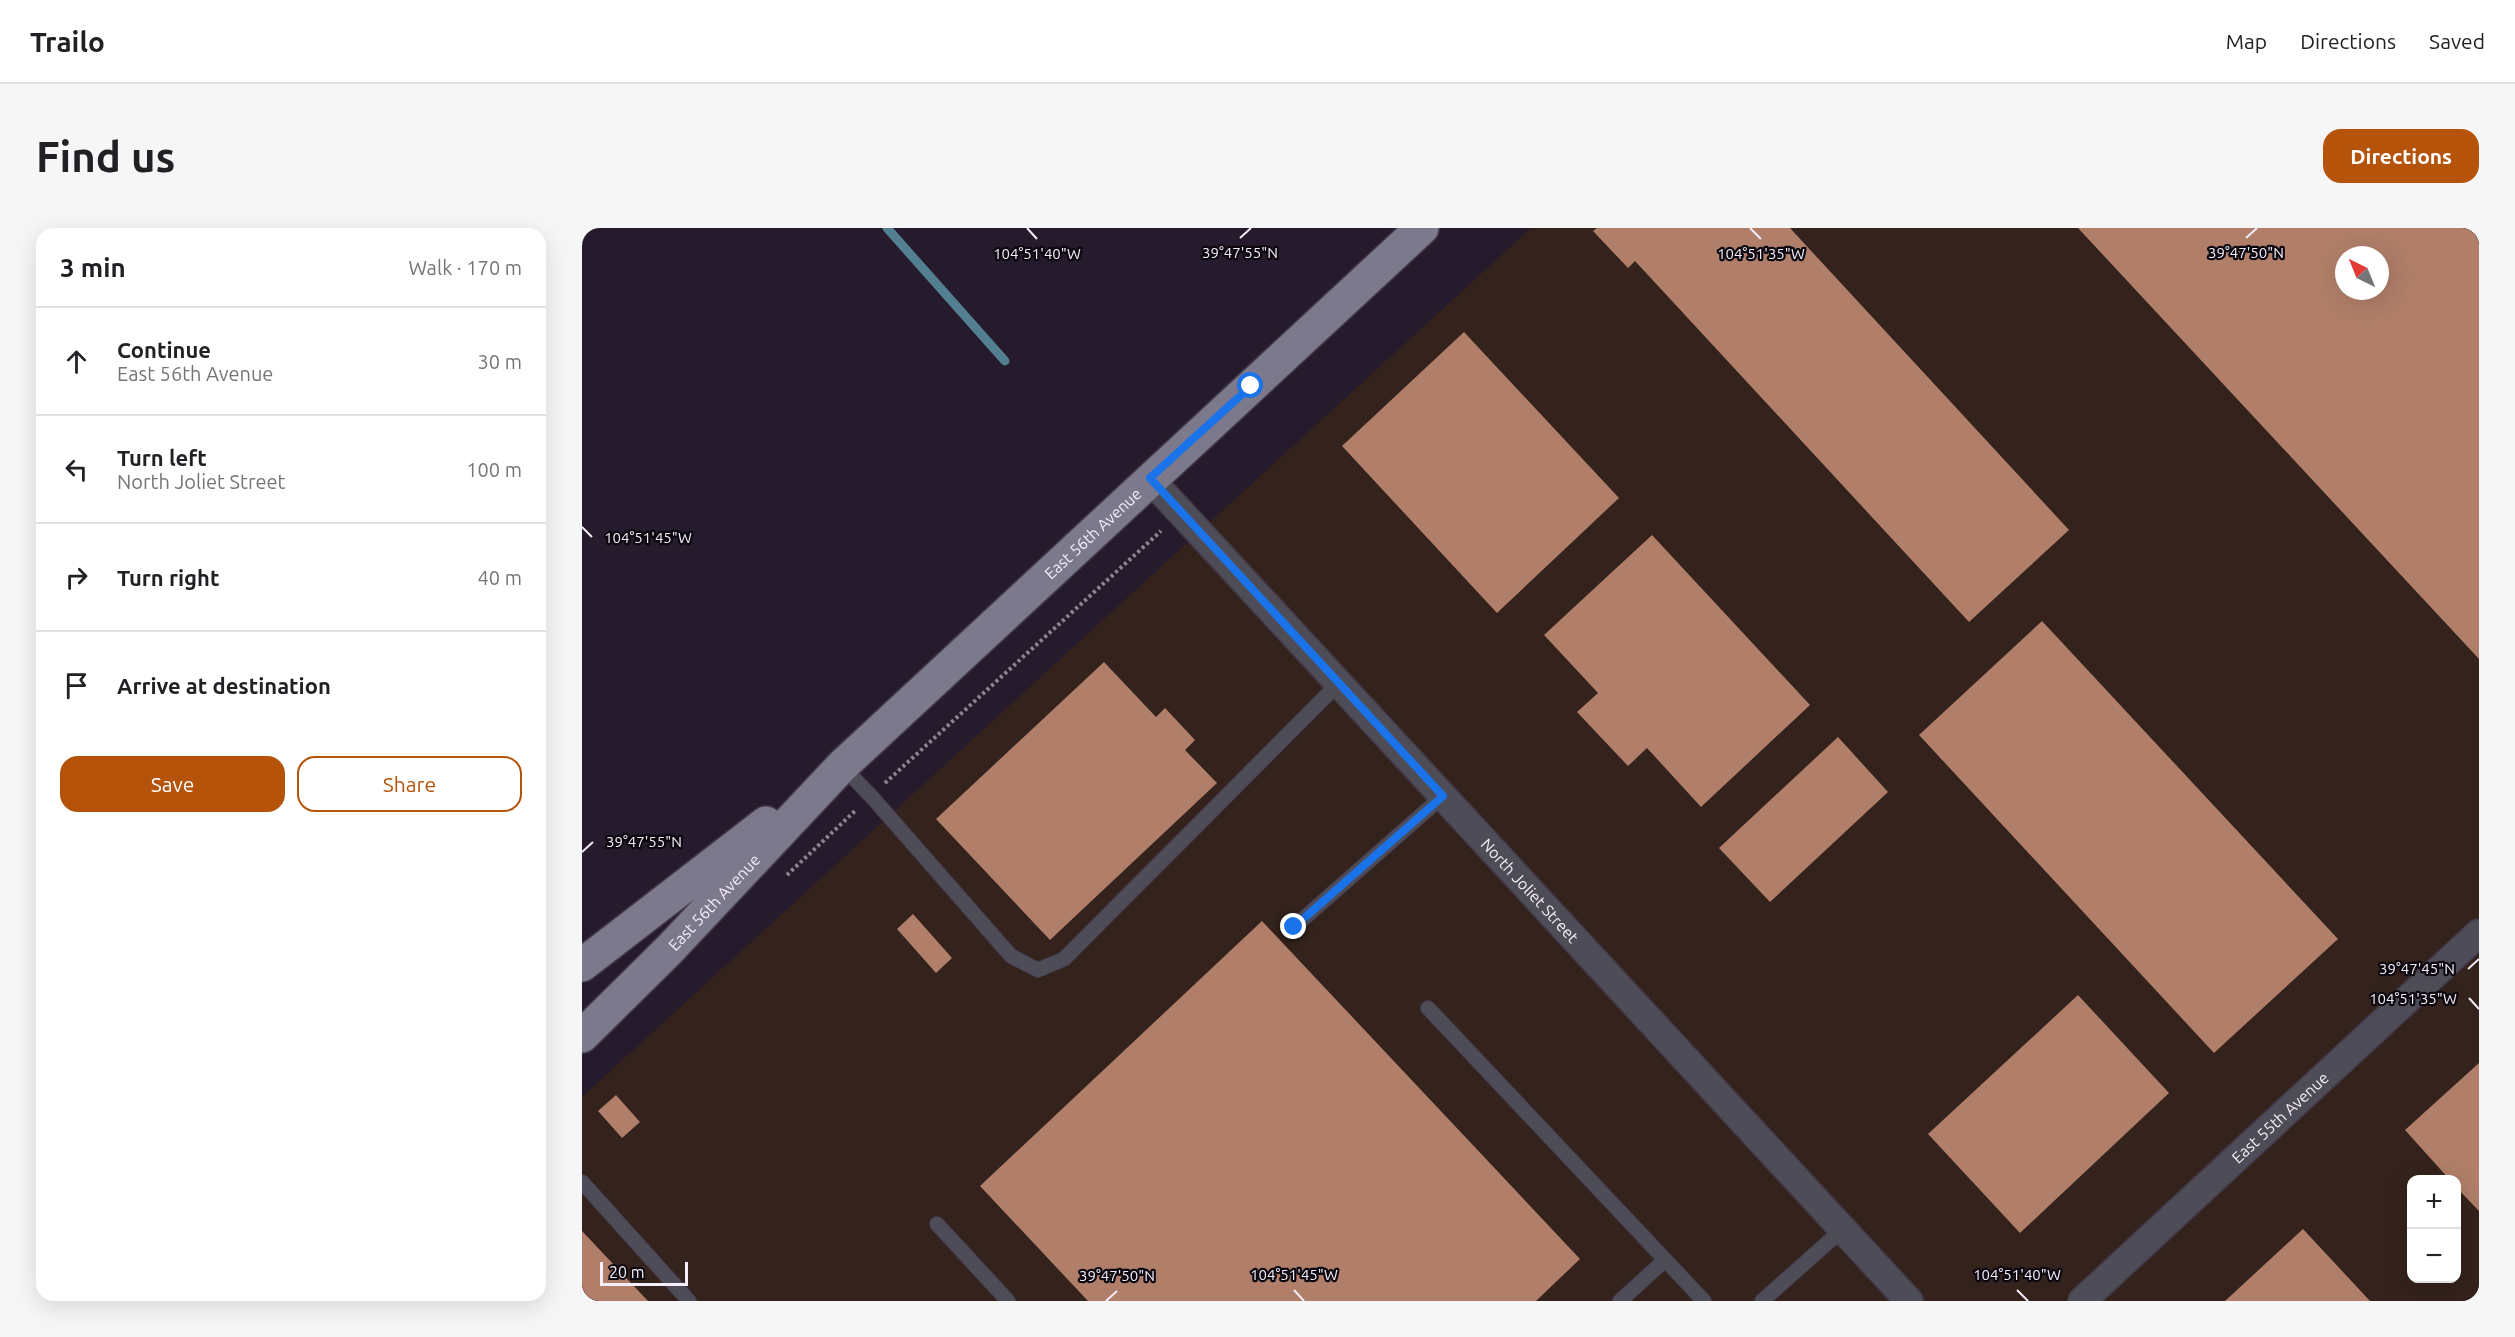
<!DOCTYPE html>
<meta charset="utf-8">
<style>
:root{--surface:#fff;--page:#f6f6f6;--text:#202124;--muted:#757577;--line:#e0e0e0;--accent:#b45309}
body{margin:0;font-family:Ubuntu,sans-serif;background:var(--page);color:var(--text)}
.controls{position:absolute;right:18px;bottom:18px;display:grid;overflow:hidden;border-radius:12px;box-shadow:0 6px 24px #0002}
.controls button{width:54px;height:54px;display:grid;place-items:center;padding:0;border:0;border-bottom:2px solid var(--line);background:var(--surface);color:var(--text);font:30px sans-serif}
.compass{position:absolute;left:1753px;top:18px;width:54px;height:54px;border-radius:50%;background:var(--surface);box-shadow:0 6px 24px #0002;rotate:317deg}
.scale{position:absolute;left:18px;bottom:15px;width:88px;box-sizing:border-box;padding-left:6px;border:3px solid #f5edf9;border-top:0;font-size:16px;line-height:21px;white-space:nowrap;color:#f5edf9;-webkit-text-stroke:4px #0c080f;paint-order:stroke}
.stop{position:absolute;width:18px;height:18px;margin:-14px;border:4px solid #1a73e8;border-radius:50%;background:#fff}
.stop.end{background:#1a73e8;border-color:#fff;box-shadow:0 2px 6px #0008}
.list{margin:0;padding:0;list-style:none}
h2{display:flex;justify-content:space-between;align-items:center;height:78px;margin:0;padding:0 24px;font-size:26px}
h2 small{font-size:20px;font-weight:400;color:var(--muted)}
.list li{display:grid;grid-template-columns:39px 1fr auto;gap:18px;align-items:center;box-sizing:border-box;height:108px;padding:0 24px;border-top:2px solid var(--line)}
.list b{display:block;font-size:22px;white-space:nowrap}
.list p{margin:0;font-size:20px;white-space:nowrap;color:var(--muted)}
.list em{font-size:20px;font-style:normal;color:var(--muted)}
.actions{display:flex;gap:12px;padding:18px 24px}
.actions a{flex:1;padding:14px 0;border:2px solid var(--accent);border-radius:18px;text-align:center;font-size:21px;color:var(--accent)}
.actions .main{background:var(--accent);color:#fff}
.icon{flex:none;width:33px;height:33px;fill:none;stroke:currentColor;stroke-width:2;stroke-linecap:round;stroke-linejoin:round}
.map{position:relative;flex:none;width:1897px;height:1073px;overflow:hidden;border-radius:18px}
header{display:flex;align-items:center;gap:36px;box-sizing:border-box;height:84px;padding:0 30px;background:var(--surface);border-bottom:2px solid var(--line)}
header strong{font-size:28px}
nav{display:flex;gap:33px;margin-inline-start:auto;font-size:21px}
.intro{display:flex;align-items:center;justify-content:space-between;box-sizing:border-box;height:144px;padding:0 36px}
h1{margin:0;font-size:42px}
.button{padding:15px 27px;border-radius:18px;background:var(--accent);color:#fff;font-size:21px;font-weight:700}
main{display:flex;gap:36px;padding:0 36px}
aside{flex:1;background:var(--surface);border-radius:18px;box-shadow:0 6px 24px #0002}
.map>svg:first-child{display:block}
.industrial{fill:#34221c;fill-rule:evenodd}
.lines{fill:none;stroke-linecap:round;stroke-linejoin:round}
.stream{stroke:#538091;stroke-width:9}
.building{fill:#b07e69;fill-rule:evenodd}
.lane-casing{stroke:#433849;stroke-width:16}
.street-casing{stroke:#433849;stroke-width:30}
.primary-casing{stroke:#433849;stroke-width:36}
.path{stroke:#8d8492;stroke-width:4;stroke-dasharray:3 3;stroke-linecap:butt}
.lane{stroke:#4e4d57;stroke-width:14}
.street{stroke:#4e4d57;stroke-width:27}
.primary{stroke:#7c798d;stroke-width:33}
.route{stroke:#1a73e8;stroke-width:8}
.ticks{fill:none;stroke:#f5edf9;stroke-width:2}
.labels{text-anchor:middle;stroke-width:4.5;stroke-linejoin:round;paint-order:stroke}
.street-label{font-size:16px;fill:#f5edf9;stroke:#0c080f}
.ticks-label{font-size:15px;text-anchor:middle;fill:#f5edf9;stroke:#0c080f;stroke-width:4.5;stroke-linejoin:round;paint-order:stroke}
</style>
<header>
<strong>Trailo</strong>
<nav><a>Map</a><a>Directions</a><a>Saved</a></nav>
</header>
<div class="intro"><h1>Find us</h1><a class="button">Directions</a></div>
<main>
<aside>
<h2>3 min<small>Walk · 170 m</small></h2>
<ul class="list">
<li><svg class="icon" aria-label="ahead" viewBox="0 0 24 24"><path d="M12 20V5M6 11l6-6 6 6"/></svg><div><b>Continue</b><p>East 56th Avenue</p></div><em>30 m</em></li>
<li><svg class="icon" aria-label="left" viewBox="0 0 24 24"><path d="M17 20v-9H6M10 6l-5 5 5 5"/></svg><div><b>Turn left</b><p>North Joliet Street</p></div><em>100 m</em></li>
<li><svg class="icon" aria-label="right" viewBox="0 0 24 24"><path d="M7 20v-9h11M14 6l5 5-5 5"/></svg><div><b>Turn right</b></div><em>40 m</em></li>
<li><svg class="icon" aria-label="arrive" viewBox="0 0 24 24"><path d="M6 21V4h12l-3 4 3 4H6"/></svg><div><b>Arrive at destination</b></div></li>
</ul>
<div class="actions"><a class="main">Save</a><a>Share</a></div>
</aside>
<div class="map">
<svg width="1897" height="1073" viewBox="0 0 1897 1073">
<rect width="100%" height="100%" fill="#261b2c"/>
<path class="industrial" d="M 949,0 L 1897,0 L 1897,1073 L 0,1073 L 0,869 ZM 1762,27 L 1798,27 L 1798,63 L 1762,63 ZM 1830,952 L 1874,952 L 1874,1050 L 1830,1050 Z"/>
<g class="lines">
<path class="stream" d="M 305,0 L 423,133"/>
</g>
<g class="building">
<path d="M 1015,0 L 1208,0 L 1487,302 L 1387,394 L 1053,33 L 1046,40 L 1011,3 Z"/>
<path d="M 1496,0 L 1897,0 L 1897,431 ZM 1762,27 L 1798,27 L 1798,63 L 1762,63 Z"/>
<path d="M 882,104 L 1037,270 L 915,385 L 760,218 Z"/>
<path d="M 1070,307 L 1228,477 L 1119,579 L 1065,520 L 1046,538 L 995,484 L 1016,465 L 962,407 Z"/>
<path d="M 1460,393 L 1756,711 L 1632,825 L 1337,507 Z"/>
<path d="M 522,434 L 574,489 L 583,480 L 613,512 L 603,522 L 635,555 L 468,712 L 354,591 Z"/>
<path d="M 1256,509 L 1306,564 L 1188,674 L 1137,620 Z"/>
<path d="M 331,686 L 370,730 L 354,745 L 315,701 Z"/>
<path d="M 680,693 L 998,1031 L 954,1073 L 506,1073 L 398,958 Z"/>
<path d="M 1496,767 L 1587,865 L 1438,1005 L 1346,906 Z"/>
<path d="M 1897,835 L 1897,983 L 1874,959 L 1874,952 L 1868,952 L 1823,902 Z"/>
<path d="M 34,867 L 58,894 L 40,910 L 16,883 Z"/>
<path d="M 1721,1001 L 1788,1073 L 1643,1073 Z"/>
<path d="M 0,1003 L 66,1073 L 0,1073 Z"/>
</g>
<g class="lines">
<defs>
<g id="lane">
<path d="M 260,538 L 289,568 L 429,728 L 456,742 L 482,731 L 757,455"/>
<path d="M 712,699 L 861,568"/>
<path d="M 846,780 L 1122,1073"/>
<path d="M 0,954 L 107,1073"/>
<path d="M 355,996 L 426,1073"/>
<path d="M 1038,1073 L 1083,1032"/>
<path d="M 1180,1073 L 1261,1001"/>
</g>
<g id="street">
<path id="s1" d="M 568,251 L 1327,1073"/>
<path id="s2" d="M 1500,1073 L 1897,705"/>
</g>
<g id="primary">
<path d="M 0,737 L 184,595"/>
<path id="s3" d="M 0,808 L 88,721 L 260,538 L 840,0"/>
</g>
</defs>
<use href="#lane" class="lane-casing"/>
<use href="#street" class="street-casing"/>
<use href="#primary" class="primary-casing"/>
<g class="path">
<path d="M 303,555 L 579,303"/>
<path d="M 205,647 L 274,582"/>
</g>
<use href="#lane" class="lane"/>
<use href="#street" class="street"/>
<use href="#primary" class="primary"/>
</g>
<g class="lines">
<path class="route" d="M 669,158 L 568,250 L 861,568 L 712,699"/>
</g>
<path class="ticks" d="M 445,0 L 455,11M 1168,0 L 1179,11M 658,10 L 669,0M 1664,10 L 1675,0M 0,299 L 10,309M 0,624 L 11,614M 1886,741 L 1897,731M 1887,770 L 1897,781M 712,1062 L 722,1073M 1435,1062 L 1446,1073M 524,1073 L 535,1063"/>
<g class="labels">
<g class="street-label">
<text dy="6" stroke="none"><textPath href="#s3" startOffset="717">East 56th Avenue</textPath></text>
<text dy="6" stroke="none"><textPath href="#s1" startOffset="560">North Joliet Street</textPath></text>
<text dy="6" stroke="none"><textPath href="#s3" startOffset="188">East 56th Avenue</textPath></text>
<text dy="6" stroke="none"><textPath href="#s2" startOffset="270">East 55th Avenue</textPath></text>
</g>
</g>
<g class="ticks-label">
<text x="658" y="30">39°47'55"N</text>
<text x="1664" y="30">39°47'50"N</text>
<text x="455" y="31">104°51'40"W</text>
<text x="1179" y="31">104°51'35"W</text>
<text x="66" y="315">104°51'45"W</text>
<text x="62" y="619">39°47'55"N</text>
<text x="1835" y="746">39°47'45"N</text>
<text x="1831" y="776">104°51'35"W</text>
<text x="712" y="1052">104°51'45"W</text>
<text x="1435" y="1052">104°51'40"W</text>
<text x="535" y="1053">39°47'50"N</text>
</g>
</svg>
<div class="controls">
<button>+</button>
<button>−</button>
</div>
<svg class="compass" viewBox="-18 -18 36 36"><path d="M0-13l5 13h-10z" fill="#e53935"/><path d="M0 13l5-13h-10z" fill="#757577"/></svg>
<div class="scale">20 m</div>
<div class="stop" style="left:669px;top:158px"></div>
<div class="stop end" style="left:712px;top:699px"></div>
</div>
</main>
